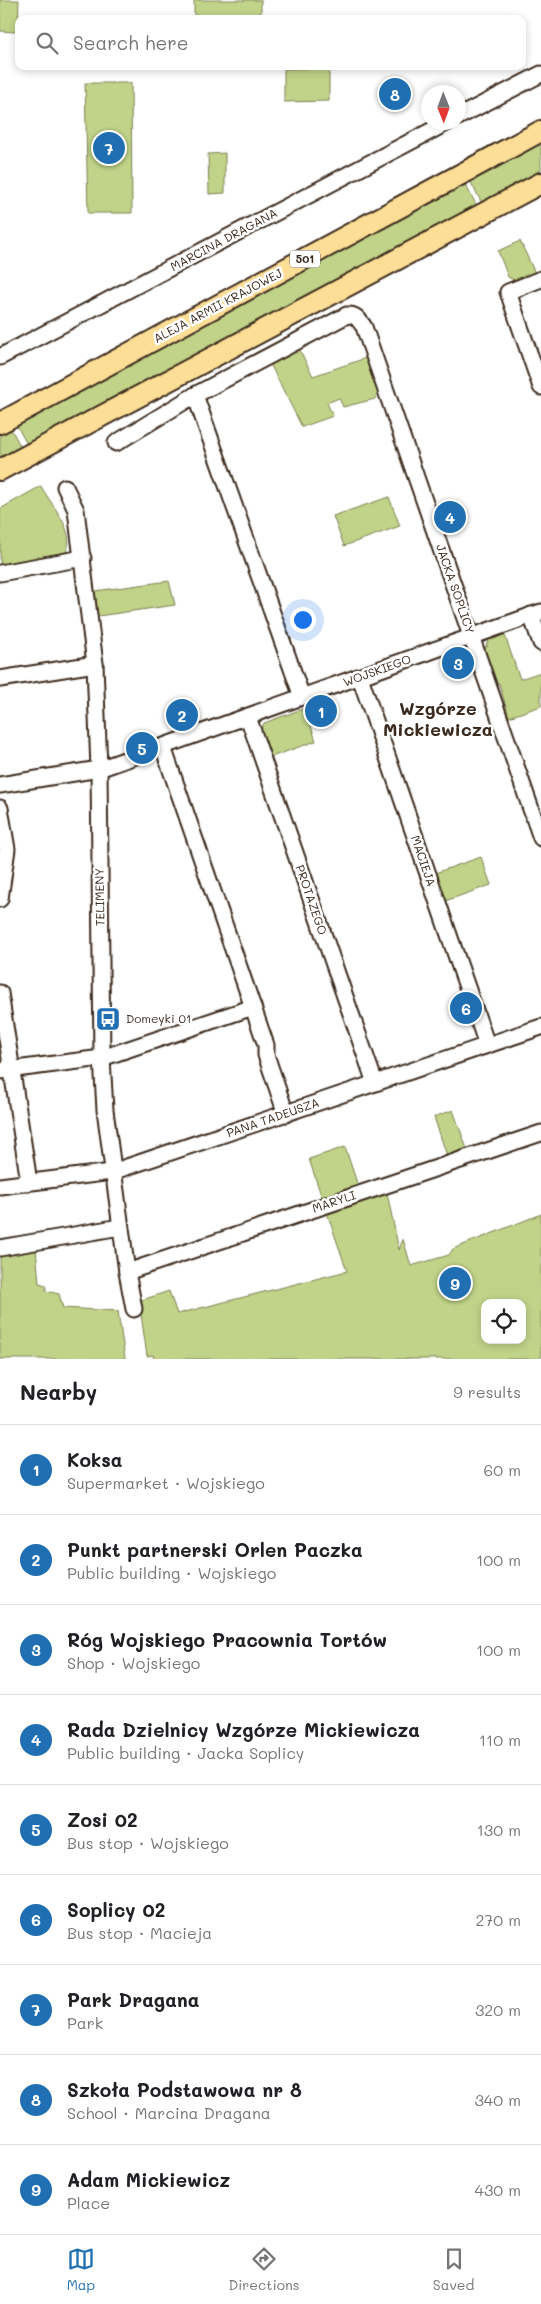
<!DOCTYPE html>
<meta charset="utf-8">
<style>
:root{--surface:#fff;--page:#f6f6f6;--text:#202124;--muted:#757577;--line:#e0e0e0;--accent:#1f6fb2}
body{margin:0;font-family:Mali,sans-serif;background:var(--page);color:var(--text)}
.controls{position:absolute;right:15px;bottom:15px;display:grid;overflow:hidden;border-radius:10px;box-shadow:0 2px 8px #0003}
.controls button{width:45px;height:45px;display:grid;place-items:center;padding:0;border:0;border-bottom:1px solid var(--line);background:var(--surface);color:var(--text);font:25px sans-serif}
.compass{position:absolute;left:421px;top:85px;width:45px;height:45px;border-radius:50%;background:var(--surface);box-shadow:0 2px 8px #0003;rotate:179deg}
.you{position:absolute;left:302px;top:619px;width:18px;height:18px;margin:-12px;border:4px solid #fff;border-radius:50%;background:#1a73e8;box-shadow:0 0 0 8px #1a73e833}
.badge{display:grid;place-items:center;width:32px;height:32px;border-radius:50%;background:var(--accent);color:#fff;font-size:16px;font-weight:700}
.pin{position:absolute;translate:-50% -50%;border:2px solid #fff;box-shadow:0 1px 5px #0006}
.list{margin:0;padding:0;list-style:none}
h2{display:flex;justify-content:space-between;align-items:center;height:65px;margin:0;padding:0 20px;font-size:21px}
h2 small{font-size:16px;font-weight:400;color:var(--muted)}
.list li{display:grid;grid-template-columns:32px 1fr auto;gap:15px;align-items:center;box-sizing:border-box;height:90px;padding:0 20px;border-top:1px solid var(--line)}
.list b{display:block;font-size:19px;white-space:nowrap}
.list p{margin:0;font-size:16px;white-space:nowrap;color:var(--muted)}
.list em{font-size:16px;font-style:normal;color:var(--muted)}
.icon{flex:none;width:28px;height:28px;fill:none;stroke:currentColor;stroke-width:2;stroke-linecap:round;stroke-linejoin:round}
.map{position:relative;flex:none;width:541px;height:1359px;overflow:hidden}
.search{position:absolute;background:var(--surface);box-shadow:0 2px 8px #0003;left:15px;right:15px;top:15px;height:55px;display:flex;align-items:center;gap:12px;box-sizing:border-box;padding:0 18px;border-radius:10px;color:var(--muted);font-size:19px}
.sheet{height:875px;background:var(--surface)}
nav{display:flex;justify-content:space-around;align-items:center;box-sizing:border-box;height:70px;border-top:1px solid var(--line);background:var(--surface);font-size:14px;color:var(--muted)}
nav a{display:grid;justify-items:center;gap:2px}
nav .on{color:var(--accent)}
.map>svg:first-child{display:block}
.green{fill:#c0d388;stroke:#7e7e53;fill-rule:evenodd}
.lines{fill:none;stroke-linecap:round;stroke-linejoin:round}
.minor-casing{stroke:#3b2a1e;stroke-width:19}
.major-casing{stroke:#3b2a1e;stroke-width:24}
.minor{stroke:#fff;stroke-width:15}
.major{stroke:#fdde96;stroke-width:20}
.labels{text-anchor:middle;stroke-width:5;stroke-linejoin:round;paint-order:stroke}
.shield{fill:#fff;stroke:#766a62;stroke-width:1}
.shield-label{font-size:11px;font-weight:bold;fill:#3b2a1e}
.street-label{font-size:12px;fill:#3b2a1e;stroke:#fff}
.poi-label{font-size:12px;fill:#3b2a1e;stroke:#fff;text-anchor:start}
.district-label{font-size:18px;font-weight:bold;fill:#3b2a1e;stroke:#fff}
</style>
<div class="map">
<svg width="541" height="1359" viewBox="0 0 541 1359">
<rect width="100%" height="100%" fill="#fff"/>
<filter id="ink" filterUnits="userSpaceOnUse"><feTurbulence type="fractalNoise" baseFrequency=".02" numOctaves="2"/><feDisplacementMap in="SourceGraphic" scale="10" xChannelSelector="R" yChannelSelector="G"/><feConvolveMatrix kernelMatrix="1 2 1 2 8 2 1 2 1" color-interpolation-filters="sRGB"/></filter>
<g filter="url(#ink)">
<g class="green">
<path d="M 0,0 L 19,0 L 18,28 L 14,32 L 0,31 Z"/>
<rect x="194" y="0" width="67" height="19"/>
<path d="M 329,68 L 329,101 L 284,102 L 284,69 Z"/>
<path d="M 85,83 L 131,83 L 132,213 L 88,213 Z"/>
<path d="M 541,143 L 541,171 L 482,203 L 470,181 Z"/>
<path d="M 225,153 L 225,193 L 209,194 L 208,154 Z"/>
<path d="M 465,184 L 477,206 L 29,448 L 17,426 Z"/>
<path d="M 520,241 L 535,273 L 515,281 L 508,277 L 498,251 Z"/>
<path d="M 297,345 L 313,376 L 366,358 L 378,393 L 375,399 L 343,407 L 339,398 L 327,403 L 333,416 L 302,427 L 268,360 Z"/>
<path d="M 11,429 L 23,451 L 0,463 L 0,435 Z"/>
<path d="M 41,486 C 50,504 77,531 66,552 L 0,566 L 0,509 Z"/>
<path d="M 389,497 L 400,526 L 344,546 L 333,516 Z"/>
<path d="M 169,581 L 175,605 L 98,616 L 95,591 Z"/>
<path d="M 504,633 L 520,679 L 541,672 L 541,706 L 509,717 L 499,683 L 495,683 L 485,654 L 485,647 L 488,646 L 486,645 L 489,639 L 495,639 Z"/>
<path d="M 305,708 L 316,741 L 271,757 L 261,729 L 264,723 Z"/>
<path d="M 481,857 L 491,885 L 445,901 L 435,873 Z"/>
<path d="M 453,1110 L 467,1149 L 447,1156 L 434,1117 Z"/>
<path d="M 345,1147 L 358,1186 L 322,1198 L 309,1159 Z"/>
<path d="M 387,1193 L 399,1250 L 403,1239 L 411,1266 L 449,1255 L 453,1249 L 541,1214 L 541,1359 L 154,1359 L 153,1355 L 147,1356 L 139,1301 L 169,1291 L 177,1314 L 347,1271 L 327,1213 ZM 485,1303 L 522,1303 L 522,1340 L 485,1340 Z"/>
<path d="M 36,1248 L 39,1283 L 46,1285 L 46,1291 L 59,1294 L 63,1308 L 118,1311 L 125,1359 L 0,1359 L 0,1254 Z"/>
</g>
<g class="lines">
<defs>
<g id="minor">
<path d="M 458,117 L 541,74"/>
<path d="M 541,279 L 508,292 L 541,387"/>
<path d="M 0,357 L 448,122"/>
<path d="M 195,395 L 302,697"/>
<path d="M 116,443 L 195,395 L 347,315 C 356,314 359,320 364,327 L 541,838"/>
<path d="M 65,487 L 76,510 L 95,664 L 99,769 L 102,1058 L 105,1110 L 127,1272 L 134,1309"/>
<path d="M 0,573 L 83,558"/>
<path d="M 531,615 L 541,643"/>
<path d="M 360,677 L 487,1045"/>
<path d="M 0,679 L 95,664"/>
<path d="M 248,717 L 375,1083"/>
<path d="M 163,747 L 266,1045 L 266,1055 L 286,1114"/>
<path d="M 0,785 L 99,769 L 541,612"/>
<path d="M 0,808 L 7,849 L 0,899"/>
<path d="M 0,993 L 29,1182"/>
<path d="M 0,1071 L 102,1058 L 253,1007"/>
<path d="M 0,1186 L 112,1172 L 541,1027"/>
<path d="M 0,1248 L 120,1227"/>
<path d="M 127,1272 L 541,1133"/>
</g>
<g id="major">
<path d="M 0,423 L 541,131"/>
<path d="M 0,470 L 541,183"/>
</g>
</defs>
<use href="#minor" class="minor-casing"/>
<use href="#major" class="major-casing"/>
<use href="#minor" class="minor"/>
<use href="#major" class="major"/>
</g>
</g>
<defs>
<symbol id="bus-square" viewBox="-11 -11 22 22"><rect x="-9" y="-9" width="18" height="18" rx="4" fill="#1f6fb2" stroke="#fff"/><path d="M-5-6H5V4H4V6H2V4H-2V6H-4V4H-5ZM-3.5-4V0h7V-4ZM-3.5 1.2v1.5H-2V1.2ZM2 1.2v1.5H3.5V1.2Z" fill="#fff"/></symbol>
</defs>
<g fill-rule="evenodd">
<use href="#bus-square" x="94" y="1005" width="28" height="28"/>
</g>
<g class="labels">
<rect class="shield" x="290" y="250.5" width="30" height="17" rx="4"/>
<g class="shield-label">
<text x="305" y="263">501</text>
</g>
<g class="street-label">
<text transform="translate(224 240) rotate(-28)" y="4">MARCINA DRAGANA</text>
<text transform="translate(218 306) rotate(-28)" y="4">ALEJA ARMII KRAJOWEJ</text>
<text transform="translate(455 589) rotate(71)" y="4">JACKA SOPLICY</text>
<text transform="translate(377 671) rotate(-20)" y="4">WOJSKIEGO</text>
<text transform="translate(423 861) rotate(71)" y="4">MACIEJA</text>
<text transform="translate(100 897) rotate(-91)" y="4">TELIMENY</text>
<text transform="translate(311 900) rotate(71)" y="4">PROTAZEGO</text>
<text transform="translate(273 1118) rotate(-19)" y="4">PANA TADEUSZA</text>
<text transform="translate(334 1202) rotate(-19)" y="4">MARYLI</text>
</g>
<g class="poi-label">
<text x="126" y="1023">Domeyki 01</text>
</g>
<g class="district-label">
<text x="438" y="715">Wzgórze<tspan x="438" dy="21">Mickiewicza</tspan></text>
</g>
</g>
</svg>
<div class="controls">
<button><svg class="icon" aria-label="locate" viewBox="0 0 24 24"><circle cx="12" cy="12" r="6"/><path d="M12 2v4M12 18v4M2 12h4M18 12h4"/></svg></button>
</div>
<svg class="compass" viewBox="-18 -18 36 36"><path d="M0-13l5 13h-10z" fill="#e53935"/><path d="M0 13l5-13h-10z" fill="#757577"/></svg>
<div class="you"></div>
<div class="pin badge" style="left:321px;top:711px">1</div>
<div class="pin badge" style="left:182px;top:715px">2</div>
<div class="pin badge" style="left:458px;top:663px">3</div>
<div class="pin badge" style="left:450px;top:517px">4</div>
<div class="pin badge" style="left:142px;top:748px">5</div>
<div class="pin badge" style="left:466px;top:1008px">6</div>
<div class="pin badge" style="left:109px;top:148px">7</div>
<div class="pin badge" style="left:395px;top:94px">8</div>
<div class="pin badge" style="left:455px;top:1283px">9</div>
<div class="search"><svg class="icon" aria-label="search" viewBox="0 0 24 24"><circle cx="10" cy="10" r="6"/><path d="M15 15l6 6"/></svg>Search here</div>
</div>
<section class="sheet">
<h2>Nearby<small>9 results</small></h2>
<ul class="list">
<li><span class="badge">1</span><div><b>Koksa</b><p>Supermarket · Wojskiego</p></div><em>60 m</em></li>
<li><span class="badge">2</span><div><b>Punkt partnerski Orlen Paczka</b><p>Public building · Wojskiego</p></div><em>100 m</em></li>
<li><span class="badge">3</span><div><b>Róg Wojskiego Pracownia Tortów</b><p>Shop · Wojskiego</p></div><em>100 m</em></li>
<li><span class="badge">4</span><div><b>Rada Dzielnicy Wzgórze Mickiewicza</b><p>Public building · Jacka Soplicy</p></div><em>110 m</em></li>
<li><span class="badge">5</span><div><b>Zosi 02</b><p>Bus stop · Wojskiego</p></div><em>130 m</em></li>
<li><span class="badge">6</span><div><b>Soplicy 02</b><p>Bus stop · Macieja</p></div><em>270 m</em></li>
<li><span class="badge">7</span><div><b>Park Dragana</b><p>Park</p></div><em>320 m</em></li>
<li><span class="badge">8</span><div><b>Szkoła Podstawowa nr 8</b><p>School · Marcina Dragana</p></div><em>340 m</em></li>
<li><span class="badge">9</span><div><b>Adam Mickiewicz</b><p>Place</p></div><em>430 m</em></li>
</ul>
</section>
<nav>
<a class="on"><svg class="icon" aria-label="map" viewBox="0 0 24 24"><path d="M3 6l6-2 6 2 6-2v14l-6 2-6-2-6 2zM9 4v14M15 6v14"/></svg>Map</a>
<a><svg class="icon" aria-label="directions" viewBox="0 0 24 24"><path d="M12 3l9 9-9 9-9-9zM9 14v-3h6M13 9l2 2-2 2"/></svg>Directions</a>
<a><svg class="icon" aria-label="saved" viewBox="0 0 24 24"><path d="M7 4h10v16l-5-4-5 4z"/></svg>Saved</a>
</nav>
